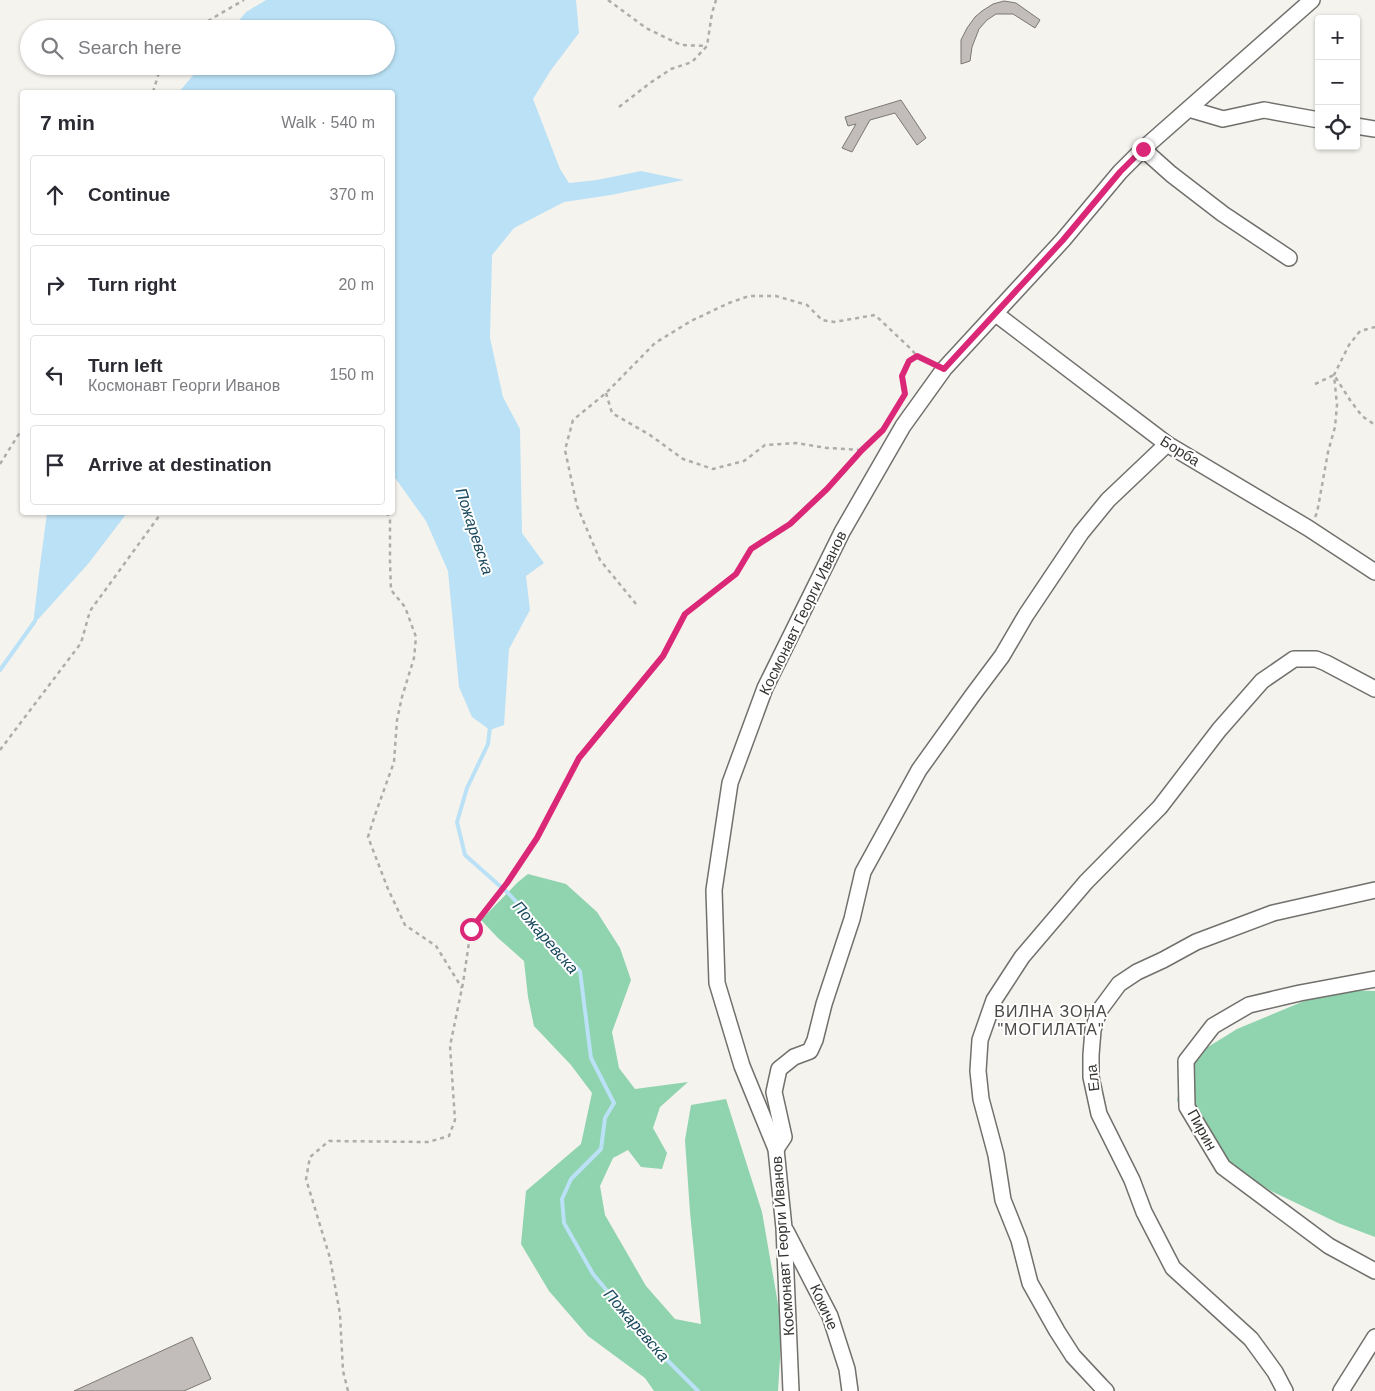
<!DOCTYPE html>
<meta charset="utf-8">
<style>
:root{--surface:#fff;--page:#f7f7f7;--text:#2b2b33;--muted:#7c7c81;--line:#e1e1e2}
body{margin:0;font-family:Arial,sans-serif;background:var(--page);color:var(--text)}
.controls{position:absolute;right:15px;top:15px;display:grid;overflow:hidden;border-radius:5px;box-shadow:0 1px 4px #0004}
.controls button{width:45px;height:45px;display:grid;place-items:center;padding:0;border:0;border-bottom:1px solid var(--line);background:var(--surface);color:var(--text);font:25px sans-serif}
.stop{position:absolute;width:15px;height:15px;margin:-11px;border:4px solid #db2777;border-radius:50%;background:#fff}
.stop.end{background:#db2777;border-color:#fff;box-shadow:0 1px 5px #0008}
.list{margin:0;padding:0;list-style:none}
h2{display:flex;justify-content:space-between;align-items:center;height:65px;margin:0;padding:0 20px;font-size:21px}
h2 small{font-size:16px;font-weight:400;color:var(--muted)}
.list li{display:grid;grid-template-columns:32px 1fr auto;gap:15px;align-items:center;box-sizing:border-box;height:80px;margin:0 10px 10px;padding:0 10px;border:1px solid var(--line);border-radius:5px}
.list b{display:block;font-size:19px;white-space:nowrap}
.list p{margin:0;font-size:16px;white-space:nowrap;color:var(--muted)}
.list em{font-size:16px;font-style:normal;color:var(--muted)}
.icon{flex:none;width:28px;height:28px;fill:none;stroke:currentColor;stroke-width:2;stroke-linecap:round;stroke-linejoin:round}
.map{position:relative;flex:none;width:1375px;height:1391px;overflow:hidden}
.search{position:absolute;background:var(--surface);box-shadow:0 1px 4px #0004;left:20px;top:20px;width:375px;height:55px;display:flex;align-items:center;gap:12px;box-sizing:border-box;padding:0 18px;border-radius:28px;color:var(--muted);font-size:19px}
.panel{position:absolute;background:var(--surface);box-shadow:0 1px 4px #0004;left:20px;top:90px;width:375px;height:425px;border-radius:5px}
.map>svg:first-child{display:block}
.green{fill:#8fd3af}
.water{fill:#bae1f5}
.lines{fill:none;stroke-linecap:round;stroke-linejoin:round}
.stream{stroke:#bae1f5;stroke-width:4}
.building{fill:#c2bdbb;stroke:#7b7775}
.minor-casing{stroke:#71706c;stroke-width:18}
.path{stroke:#afada9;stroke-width:2.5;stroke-dasharray:4 4;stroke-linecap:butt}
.minor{stroke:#fff;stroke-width:15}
.route{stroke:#db2777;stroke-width:6}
.labels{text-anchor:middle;stroke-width:4;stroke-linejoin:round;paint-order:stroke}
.street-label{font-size:15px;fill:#353432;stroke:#fff}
.water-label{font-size:16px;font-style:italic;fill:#1b4a5e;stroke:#fff}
.neighbourhood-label{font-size:16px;letter-spacing:1px;fill:#484743;stroke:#fff}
</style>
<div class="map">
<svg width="1375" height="1391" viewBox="0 0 1375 1391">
<rect width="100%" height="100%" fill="#f5f3ee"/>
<g class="green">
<path d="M 528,874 L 566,884 L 597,912 L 620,948 L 631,980 L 612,1032 L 619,1068 L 635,1089 L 688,1082 L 660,1107 L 653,1128 L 667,1153 L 662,1169 L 641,1167 L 628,1150 L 613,1158 L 600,1186 L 605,1215 L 646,1286 L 675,1319 L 701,1324 L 690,1212 L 685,1140 L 691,1105 L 726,1099 L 762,1212 L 782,1327 L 778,1391 L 654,1391 L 645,1378 L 588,1336 L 549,1291 L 521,1244 L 526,1191 L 581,1144 L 592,1093 L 571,1065 L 534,1026 L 528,997 L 524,961 L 498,938 L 481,920 L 518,882 Z"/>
<path d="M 1339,990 L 1375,991 L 1375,1237 L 1338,1223 L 1271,1191 L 1232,1166 L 1183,1117 L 1177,1100 L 1181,1081 L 1208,1047 L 1237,1029 L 1309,999 Z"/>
</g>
<g class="water">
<path d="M 266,0 L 576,0 L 579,33 L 551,70 L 533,99 L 560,169 L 569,183 L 597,180 L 641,171 L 684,180 L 611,195 L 564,202 L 514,228 L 492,255 L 490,338 L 503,397 L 520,429 L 522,533 L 544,563 L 526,576 L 530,610 L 509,649 L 504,725 L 490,730 L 472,717 L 459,687 L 448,571 L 426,521 L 393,475 L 392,92 L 179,92 L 201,66 L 386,66 L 386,29 L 232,29 L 246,12 Z"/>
<path d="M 47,513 L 127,513 L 88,564 L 33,625 L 39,573 Z"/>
</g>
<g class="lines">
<g class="stream">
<path d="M 0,670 L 35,621"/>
<path d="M 490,727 L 488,744 L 467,788 L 457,822 L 465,855 L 509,894 L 580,971 L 591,1058 L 614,1103 L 605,1118 L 601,1149 L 571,1179 L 562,1199 L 564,1223 L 593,1274 L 654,1347 L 698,1391"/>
</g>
</g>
<g class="building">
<path d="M 1004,1 L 1016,3 L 1040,20 L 1035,28 L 1013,14 L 996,14 L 987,20 L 979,29 L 972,47 L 970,61 L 961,64 L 961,40 L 967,28 L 975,17 L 982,11 L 993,4 Z"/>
<path d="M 901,100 L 926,138 L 917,145 L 895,113 L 870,120 L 852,152 L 842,148 L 856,124 L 848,126 L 845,117 Z"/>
<path d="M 192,1337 L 211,1379 L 184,1391 L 74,1391 Z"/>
</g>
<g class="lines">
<defs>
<g id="minor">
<path d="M 1189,109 L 1223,119 L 1264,110 L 1319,120"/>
<path d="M 1356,126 L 1375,129"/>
<path d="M 1143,149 L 1171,174 L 1223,214 L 1289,258"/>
<path d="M 996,314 L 1167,444 L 1308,528 L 1375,572"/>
<path d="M 1375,979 L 1300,993 L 1249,1005 L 1213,1026 L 1186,1061 L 1187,1107 L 1223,1167 L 1329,1246 L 1375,1271"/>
<path d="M 776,1149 L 784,1137 L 774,1092 L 779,1069 L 794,1057 L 810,1051 L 815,1040 L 824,1004 L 852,919 L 863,872 L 919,770 L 972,696 L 1002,656 L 1026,615 L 1081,533 L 1108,500 L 1167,444"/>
<path d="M 786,1231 L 830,1316 L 847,1369 L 850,1391"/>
<path d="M 791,1391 L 784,1228 L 776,1149 L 742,1066 L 717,983 L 714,890 L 730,783 L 765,688 L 842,532 L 903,426 L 944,369 L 1063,240 L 1120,172 L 1143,149 L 1312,0"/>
<path d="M 1106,1391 L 1101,1386 L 1073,1356 L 1057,1331 L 1030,1283 L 1019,1240 L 1003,1200 L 996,1155 L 981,1099 L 978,1071 L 980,1040 L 994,1000 L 1022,957 L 1086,882 L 1160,807 L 1219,730 L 1262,681 L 1294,659 L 1316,659 L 1326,663 L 1375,689"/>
<path d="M 1285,1391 L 1275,1372 L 1251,1339 L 1173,1268 L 1144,1212 L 1132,1180 L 1099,1114 L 1091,1077 L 1091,1055 L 1093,1030 L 1099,1011 L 1119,984 L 1137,972 L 1163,960 L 1196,942 L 1273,913 L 1375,890"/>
<path d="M 1341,1391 L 1375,1337"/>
</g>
</defs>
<use href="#minor" class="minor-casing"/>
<g class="path">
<path d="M 608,0 L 646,28 L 681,45 L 707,46"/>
<path d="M 194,29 L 244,0"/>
<path d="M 153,92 L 161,66"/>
<path d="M 619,107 L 650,83 L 671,69 L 692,62 L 707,46 L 712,13 L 716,0"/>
<path d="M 1315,384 L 1334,375 L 1350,400 L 1362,416 L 1375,425"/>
<path d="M 606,393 L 612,413 L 650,435 L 683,459 L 713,469 L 744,461 L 765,445 L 796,443 L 827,448 L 862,450 L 884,429"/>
<path d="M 893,413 L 905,393 L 902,376 L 909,361 L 917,356"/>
<path d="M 0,464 L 22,429"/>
<path d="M 387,512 L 390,519 L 390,562 L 391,590 L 405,607 L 416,637 L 414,658 L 402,697 L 397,720 L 394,762 L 375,815 L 368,837 L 388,889 L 405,925 L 436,946 L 462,988"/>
<path d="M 1315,517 L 1317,513 L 1328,452 L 1335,427 L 1337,405 L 1334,375 L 1349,345 L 1360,331 L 1375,327"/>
<path d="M 636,604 L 600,560 L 577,506 L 565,450 L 573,420 L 606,393 L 655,343 L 691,321 L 729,303 L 749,296 L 776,296 L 807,305 L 822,320 L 834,322 L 875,315 L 910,348 L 917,356 L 931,363"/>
<path d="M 0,750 L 81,643 L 90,611 L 162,512"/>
<path d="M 348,1391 L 343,1371 L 340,1314 L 330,1258 L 306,1179 L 310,1157 L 329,1141 L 428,1142 L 449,1136 L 455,1120 L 450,1046 L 463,983 L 471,929 L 507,883 L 537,838 L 579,758 L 663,656 L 685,614 L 736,575 L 751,549 L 790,524 L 827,489 L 862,450"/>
</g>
<use href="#minor" class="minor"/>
</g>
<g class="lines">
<path class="route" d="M 471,929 L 507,883 L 537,838 L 579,758 L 663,656 L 685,614 L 736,574 L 751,549 L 790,524 L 827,489 L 862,450 L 883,430 L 905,394 L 902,376 L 909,361 L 917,356 L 944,369 L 1063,240 L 1120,172 L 1143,149"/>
</g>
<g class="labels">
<g class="street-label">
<text transform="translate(1180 451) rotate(32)" y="5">Борба</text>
<text transform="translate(803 613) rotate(-64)" y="5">Космонавт Георги Иванов</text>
<text transform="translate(1093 1078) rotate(-97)" y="5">Ела</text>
<text transform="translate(1202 1130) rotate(61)" y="5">Пирин</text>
<text transform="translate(783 1246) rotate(-94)" y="5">Космонавт Георги Иванов</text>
<text transform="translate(824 1307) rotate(66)" y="5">Кокиче</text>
</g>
<g class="water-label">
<text transform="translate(475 531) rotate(72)" y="6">Пожаревска</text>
<text transform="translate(546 937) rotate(49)" y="6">Пожаревска</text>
<text transform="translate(637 1325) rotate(49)" y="6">Пожаревска</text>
</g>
<g class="neighbourhood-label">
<text x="1051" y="1017">ВИЛНА ЗОНА<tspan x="1051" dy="18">"МОГИЛАТА"</tspan></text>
</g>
</g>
</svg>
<div class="controls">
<button>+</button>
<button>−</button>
<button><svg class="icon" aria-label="locate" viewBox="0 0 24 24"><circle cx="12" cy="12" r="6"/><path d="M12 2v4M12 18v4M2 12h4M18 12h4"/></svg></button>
</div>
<div class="stop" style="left:471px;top:929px"></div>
<div class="stop end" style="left:1143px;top:149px"></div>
<div class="search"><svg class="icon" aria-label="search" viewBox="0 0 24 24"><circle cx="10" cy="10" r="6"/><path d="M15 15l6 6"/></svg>Search here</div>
<section class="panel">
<h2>7 min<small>Walk · 540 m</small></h2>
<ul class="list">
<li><svg class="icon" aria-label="ahead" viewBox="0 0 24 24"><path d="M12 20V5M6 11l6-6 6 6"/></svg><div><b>Continue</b></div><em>370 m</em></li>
<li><svg class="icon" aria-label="right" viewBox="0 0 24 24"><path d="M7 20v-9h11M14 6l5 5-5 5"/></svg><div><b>Turn right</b></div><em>20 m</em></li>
<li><svg class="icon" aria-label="left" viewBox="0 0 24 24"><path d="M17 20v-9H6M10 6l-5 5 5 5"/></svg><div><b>Turn left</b><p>Космонавт Георги Иванов</p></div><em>150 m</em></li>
<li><svg class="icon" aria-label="arrive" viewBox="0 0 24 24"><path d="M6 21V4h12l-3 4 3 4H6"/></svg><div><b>Arrive at destination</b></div></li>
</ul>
</section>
</div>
